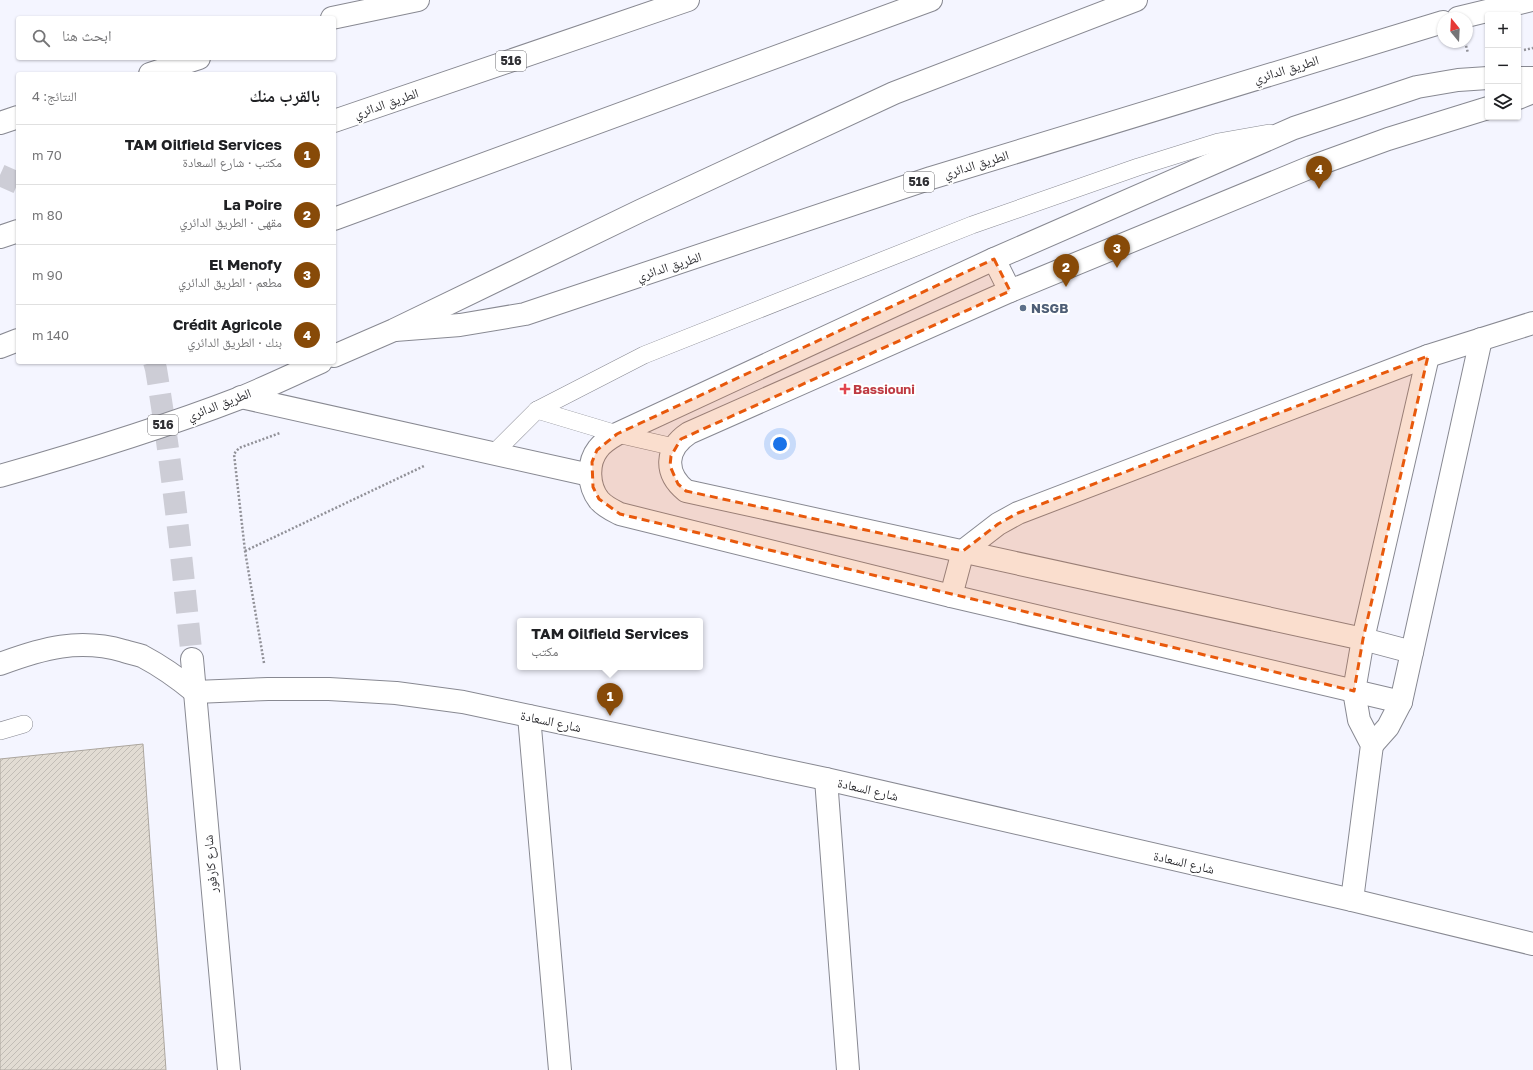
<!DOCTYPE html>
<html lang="ar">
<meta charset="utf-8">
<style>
:root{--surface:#fff;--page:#f6f6f6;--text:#202124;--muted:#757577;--line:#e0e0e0;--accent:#874a08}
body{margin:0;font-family:"Golos Text","Noto Naskh Arabic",sans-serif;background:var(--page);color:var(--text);direction:rtl}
.controls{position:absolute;right:12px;top:12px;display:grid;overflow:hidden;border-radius:4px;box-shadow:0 1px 3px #0004}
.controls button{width:36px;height:36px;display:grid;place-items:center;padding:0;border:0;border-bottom:1px solid var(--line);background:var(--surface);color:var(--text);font:20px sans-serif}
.compass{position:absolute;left:1437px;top:12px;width:36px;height:36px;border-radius:50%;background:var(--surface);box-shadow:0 1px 3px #0004;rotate:342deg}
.you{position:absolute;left:780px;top:444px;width:14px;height:14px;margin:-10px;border:3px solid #fff;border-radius:50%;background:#1a73e8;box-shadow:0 0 0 6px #1a73e833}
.badge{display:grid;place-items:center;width:26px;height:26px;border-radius:50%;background:var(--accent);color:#fff;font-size:13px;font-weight:700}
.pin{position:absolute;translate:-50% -33px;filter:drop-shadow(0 1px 2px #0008)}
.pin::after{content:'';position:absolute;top:21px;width:14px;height:12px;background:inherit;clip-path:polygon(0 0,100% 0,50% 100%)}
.popup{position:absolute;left:517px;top:618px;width:186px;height:52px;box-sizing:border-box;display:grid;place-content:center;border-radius:4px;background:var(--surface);filter:drop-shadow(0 1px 3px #0005);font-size:13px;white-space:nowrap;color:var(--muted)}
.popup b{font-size:15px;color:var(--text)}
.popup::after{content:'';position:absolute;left:50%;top:100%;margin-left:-8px;border:8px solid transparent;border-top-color:var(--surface)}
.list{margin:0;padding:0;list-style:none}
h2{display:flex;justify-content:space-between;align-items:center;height:52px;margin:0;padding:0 16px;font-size:17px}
h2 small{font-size:13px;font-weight:400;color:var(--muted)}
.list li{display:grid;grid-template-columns:26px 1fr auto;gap:12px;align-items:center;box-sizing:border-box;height:60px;padding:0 16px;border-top:1px solid var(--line)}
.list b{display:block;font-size:15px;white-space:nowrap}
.list p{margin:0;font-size:13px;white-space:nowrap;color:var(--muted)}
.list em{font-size:13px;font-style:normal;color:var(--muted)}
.icon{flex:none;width:22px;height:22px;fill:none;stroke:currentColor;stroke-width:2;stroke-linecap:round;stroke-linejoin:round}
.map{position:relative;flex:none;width:1533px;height:1070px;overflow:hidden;direction:ltr}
.search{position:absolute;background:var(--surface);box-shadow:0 1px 3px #0004;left:16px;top:16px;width:320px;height:44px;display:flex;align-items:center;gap:10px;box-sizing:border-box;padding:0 14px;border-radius:4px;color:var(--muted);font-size:15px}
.panel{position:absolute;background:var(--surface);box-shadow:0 1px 3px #0004;left:16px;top:72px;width:320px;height:292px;border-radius:4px;direction:rtl}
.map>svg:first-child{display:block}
.building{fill:url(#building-hatch);stroke:#aca69e}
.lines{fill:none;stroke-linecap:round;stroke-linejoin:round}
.tertiary-tunnel{stroke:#cdcdd6;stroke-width:22;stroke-dasharray:22 11;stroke-linecap:butt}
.service-casing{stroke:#888992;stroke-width:18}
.minor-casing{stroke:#888992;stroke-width:24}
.tertiary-casing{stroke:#888992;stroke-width:24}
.trunk-casing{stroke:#888992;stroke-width:24}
.motorway-casing{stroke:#888992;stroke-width:24}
.path{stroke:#919198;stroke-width:2.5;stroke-dasharray:2 2;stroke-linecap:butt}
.service{stroke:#fff;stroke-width:17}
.minor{stroke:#fff;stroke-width:22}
.tertiary{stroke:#fff;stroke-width:22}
.trunk{stroke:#fff;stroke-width:22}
.motorway{stroke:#fff;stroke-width:22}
.marked{fill:#e8590c;fill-opacity:0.2;stroke:#e8590c;stroke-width:3;stroke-dasharray:8 5;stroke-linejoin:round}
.service-dot{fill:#5c6f8a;stroke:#fff;stroke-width:1.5}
.health-dot{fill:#e0444e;stroke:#fff;stroke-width:1.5}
.labels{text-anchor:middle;stroke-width:4;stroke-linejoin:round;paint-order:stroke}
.shield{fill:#fff;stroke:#6d6d70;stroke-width:1}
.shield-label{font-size:12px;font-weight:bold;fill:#2f2f33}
.street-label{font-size:13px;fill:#2f2f33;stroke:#fff}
.service-label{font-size:13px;font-weight:bold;fill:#4e5e75;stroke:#fff;text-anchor:start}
.health-label{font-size:13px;font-weight:bold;fill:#be3a42;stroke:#fff;text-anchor:start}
</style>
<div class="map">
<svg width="1533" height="1070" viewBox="0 0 1533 1070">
<defs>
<pattern id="building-hatch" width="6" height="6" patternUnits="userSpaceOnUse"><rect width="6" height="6" fill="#e2dcd3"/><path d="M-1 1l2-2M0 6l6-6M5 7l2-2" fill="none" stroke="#c2bdb6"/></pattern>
</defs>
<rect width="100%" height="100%" fill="#f4f5ff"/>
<path class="building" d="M 143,744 L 166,1070 L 0,1070 L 0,759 Z"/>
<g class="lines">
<g class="tertiary-tunnel">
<path d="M 0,175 L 18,183"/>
<path d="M 154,362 L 156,369 C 172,465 182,562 192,659"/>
</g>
<defs>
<g id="service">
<path d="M 537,410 L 617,434 L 674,447"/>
<path d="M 494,453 L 537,410 L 644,355 L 972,225 L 1138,167 L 1218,142 L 1269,133"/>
<path d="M 0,731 L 24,724"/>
</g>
<g id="minor">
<path d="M 1518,78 L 1533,78"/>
<path d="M 1518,98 L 1533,92"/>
<path d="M 994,259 L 1010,291"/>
<path d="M 241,397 L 590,475"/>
<path d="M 951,596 L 963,551 L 998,524 L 1018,513 L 1428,356 L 1533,323"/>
<path d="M 1412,652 L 1363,639 L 686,491 C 664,473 665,449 689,433 L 1010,291 L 1311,167 L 1388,139 L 1488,108"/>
<path d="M 1401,702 L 951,596 L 620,514 C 612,510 605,507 599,500 C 588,486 587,463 598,449 C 603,442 610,438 617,434 L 994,259 L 1294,128 L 1417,87 L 1458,80 L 1488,78"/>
<path d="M 529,716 L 560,1070"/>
<path d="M 1372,745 L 1388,727 L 1401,702 L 1481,339"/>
<path d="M 826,779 L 848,1070"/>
<path d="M 1352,900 L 1372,745 L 1359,720 L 1354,691 L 1363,639 L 1428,356"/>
</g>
<g id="tertiary">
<path d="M 332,18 L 418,0"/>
<path d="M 150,74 L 199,58"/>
<path d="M 0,123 L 18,117"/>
<path d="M 192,659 L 229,1070"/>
<path d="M 195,692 L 268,689 L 329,689 L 396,693 L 463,702 L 826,779 L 1352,900 L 1533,944"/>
</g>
<g id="trunk">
<path d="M 1458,18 L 1532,0"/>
<path d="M 334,121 L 688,0"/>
<path d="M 0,237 L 18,231"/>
<path d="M 395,330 L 460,325 L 525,314 L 931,178 L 1443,22"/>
</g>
<g id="motorway">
<path d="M 334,219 L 931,0"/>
<path d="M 0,347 L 18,340"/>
<path d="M 334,356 L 394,330 L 640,211 L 894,93 L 1136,0"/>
<path d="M 0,476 C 81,453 162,428 240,398 C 267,387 294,374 321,362"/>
<path d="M 0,664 C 43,648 79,638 124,651 C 130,653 136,654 142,656 C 161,666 178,678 195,692"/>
</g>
</defs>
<use href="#service" class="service-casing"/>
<use href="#minor" class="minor-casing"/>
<use href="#tertiary" class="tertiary-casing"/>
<use href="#trunk" class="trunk-casing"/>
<use href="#motorway" class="motorway-casing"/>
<g class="path">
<path d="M 1465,42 L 1468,53"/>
<path d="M 1524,50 L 1533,48"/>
<path d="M 245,551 L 424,466"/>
<path d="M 264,663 L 245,551 L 234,454 L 239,448 L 280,433"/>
</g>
<use href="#service" class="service"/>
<use href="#minor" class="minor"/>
<use href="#tertiary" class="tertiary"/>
<use href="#trunk" class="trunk"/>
<use href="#motorway" class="motorway"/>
</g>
<path class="marked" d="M 994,259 L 1010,291 L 681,439 L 671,456 L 670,466 L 678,484 L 686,491 L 963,551 L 998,524 L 1018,513 L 1428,356 L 1363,639 L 1354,691 L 620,514 L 599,499 L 593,487 L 592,462 L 597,450 L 617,434 Z"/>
<circle class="service-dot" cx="1023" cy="308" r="4"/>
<path class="health-dot" d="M843 383h4v4h4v4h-4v4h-4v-4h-4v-4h4z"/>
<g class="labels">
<g class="shield">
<rect x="496" y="51" width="30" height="20" rx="3"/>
<rect x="904" y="172" width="30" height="20" rx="3"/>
<rect x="148" y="415" width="30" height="20" rx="3"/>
</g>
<g class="shield-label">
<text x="511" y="65">516</text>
<text x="919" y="186">516</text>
<text x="163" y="429">516</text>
</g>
<g class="street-label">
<text transform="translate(1286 69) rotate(-17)" y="5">الطريق الدائري</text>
<text transform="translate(386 103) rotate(-19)" y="5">الطريق الدائري</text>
<text transform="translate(976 164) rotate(-17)" y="5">الطريق الدائري</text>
<text transform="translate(669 266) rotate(-18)" y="5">الطريق الدائري</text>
<text transform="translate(219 404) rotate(-21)" y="5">الطريق الدائري</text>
<text transform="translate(551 721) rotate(12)" y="5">شارع السعادة</text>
<text transform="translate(868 789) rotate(13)" y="5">شارع السعادة</text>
<text transform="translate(1184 862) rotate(13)" y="5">شارع السعادة</text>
<text transform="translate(210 864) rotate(-95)" y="5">شارع كارفور</text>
</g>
<g class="service-label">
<text x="1031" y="313">NSGB</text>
</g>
<g class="health-label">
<text x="853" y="394">Bassiouni</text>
</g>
</g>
</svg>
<div class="controls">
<button>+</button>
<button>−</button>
<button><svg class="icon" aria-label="layers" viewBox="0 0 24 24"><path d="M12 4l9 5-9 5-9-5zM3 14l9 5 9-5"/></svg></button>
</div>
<svg class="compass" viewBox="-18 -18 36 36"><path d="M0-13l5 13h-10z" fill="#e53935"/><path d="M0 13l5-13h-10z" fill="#757577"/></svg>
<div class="you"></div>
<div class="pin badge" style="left:610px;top:716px">1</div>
<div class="popup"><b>TAM Oilfield Services</b>مكتب</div>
<div class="pin badge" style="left:1066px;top:287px">2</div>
<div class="pin badge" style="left:1117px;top:268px">3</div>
<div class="pin badge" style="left:1319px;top:189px">4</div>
<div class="search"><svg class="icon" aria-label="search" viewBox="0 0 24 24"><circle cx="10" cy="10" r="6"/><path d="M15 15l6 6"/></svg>ابحث هنا</div>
<section class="panel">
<h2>بالقرب منك<small>النتائج: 4</small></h2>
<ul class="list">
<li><span class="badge">1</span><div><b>TAM Oilfield Services</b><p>مكتب · شارع السعادة</p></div><em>70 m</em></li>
<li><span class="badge">2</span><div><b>La Poire</b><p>مقهى · الطريق الدائري</p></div><em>80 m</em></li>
<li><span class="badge">3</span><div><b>El Menofy</b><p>مطعم · الطريق الدائري</p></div><em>90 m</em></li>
<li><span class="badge">4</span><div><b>Crédit Agricole</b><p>بنك · الطريق الدائري</p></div><em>140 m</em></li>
</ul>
</section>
</div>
